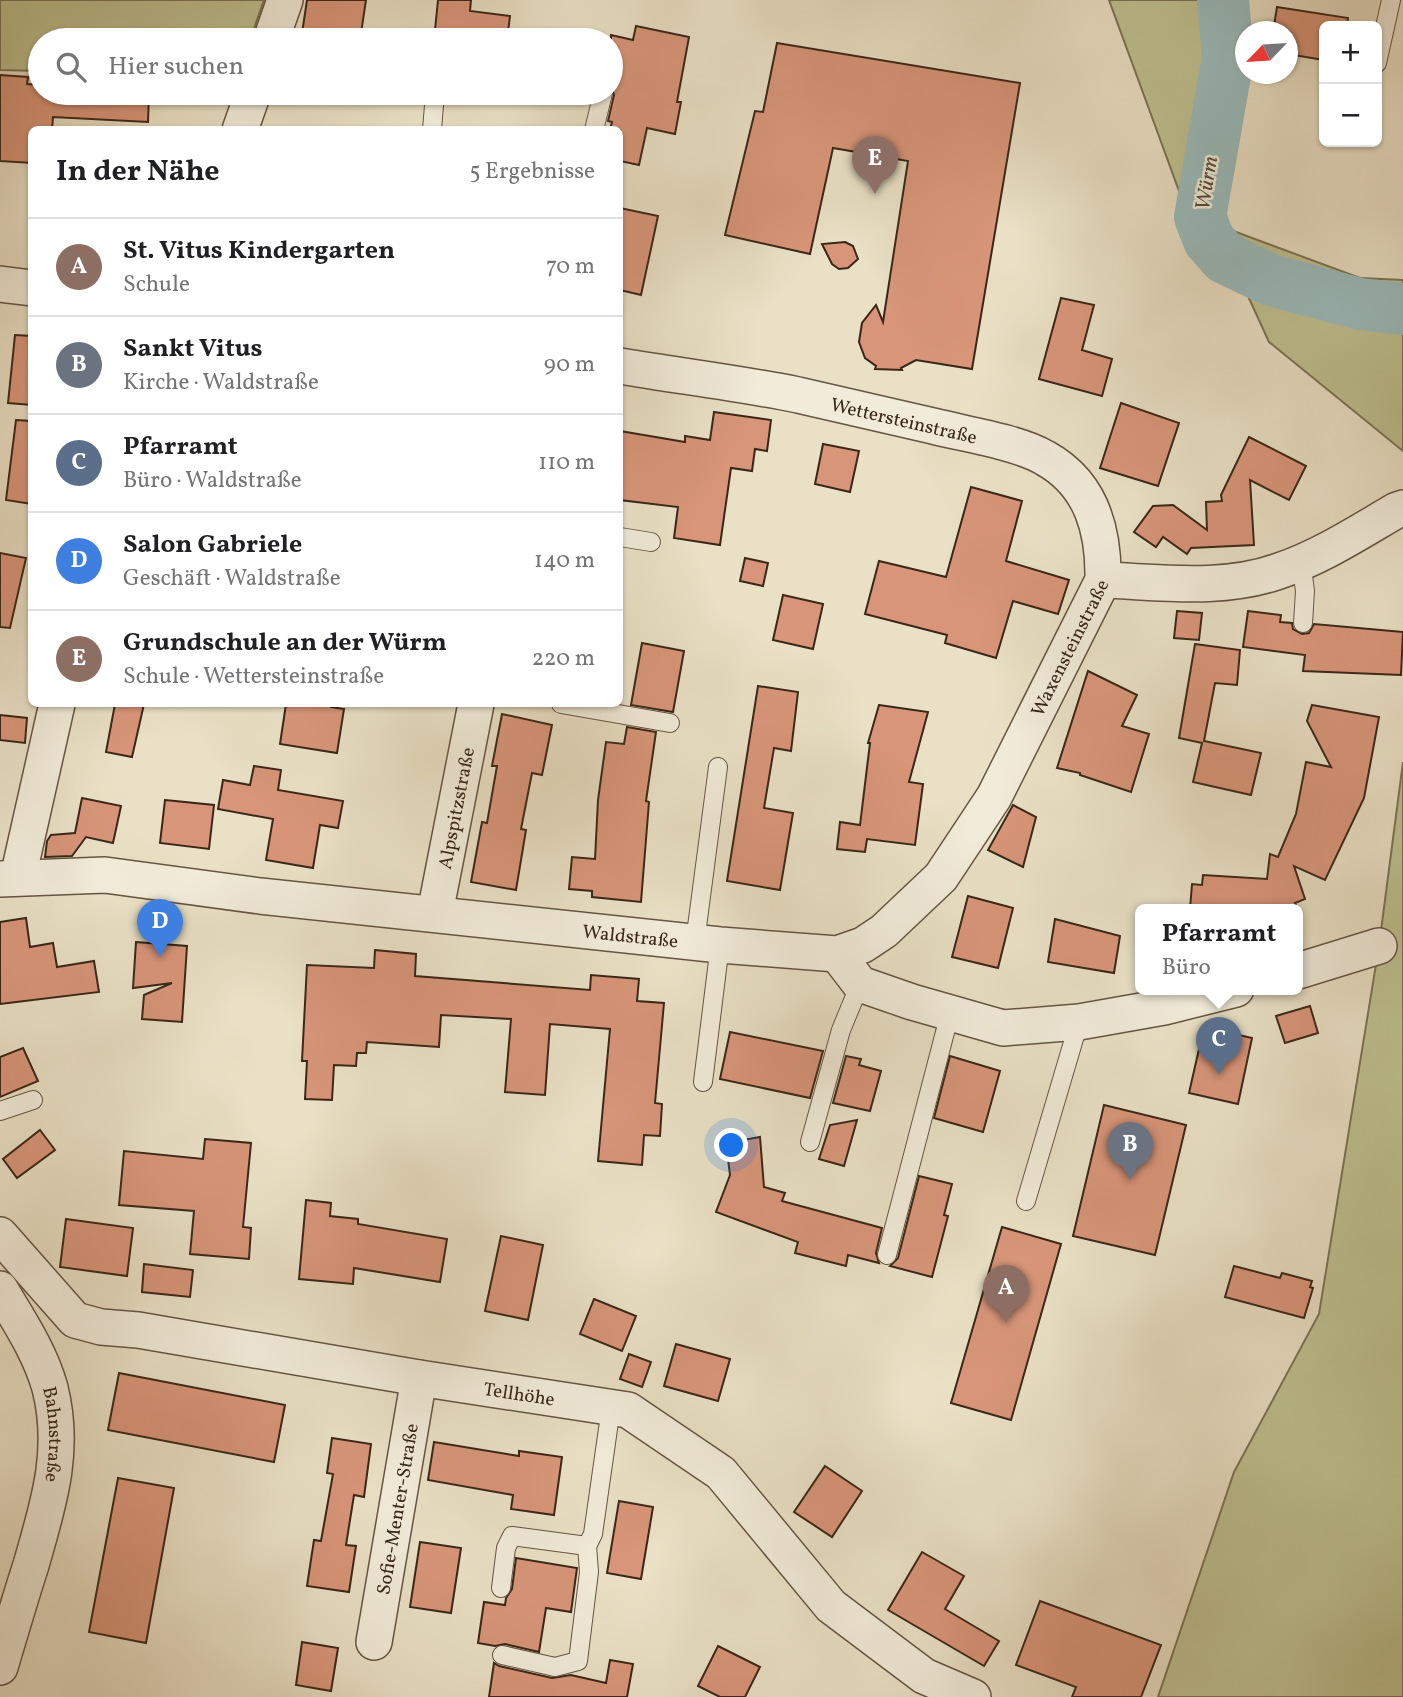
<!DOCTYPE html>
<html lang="de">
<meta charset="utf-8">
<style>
:root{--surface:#fff;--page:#f2f2f2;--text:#202124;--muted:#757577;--line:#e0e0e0;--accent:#b45309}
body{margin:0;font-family:Vollkorn,serif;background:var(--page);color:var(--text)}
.controls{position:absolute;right:21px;top:21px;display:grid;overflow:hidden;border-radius:10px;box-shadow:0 2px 5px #0004}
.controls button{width:63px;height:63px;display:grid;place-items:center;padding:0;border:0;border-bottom:2px solid var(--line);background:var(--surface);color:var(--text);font:35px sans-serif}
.compass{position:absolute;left:1235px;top:21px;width:63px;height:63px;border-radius:50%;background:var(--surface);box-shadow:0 2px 5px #0004;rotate:245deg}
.you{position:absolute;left:732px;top:1146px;width:24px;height:24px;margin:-18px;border:5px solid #fff;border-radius:50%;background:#1a73e8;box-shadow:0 0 0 10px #1a73e833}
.badge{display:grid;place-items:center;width:46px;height:46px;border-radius:50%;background:var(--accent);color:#fff;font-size:23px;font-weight:700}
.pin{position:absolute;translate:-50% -58px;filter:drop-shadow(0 2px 4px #0008)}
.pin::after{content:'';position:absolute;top:37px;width:24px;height:21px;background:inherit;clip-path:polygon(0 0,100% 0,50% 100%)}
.popup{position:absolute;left:1135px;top:904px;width:168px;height:91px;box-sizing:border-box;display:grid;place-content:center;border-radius:10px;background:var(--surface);filter:drop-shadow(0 2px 5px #0005);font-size:23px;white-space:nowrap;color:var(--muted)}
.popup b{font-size:26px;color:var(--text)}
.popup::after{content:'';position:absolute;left:50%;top:100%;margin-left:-14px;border:14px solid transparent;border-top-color:var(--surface)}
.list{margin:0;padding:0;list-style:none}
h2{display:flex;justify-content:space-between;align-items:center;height:91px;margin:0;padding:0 28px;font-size:30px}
h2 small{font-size:23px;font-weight:400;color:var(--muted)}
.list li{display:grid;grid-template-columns:46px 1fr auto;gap:21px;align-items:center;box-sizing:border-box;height:98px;padding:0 28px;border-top:2px solid var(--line)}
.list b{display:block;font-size:26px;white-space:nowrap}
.list p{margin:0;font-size:23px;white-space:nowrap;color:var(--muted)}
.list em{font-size:23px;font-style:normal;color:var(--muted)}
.icon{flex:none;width:38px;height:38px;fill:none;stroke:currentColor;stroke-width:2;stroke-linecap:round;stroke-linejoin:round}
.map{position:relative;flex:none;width:1403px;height:1697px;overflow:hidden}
.search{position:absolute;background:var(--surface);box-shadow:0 2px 5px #0004;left:28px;top:28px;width:595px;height:77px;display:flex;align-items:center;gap:18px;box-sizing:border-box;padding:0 24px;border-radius:38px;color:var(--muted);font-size:26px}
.panel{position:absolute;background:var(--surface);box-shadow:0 2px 5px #0004;left:28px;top:126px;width:595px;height:581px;border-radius:10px}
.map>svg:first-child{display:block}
.green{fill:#bec090;stroke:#7c7454;stroke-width:2}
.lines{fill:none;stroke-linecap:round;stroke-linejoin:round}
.river{stroke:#9abbbc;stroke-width:52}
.building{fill:#d89579;stroke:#3a2718;stroke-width:2}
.lane-casing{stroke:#665543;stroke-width:20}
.street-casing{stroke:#665543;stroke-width:38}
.lane{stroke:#f1ebd9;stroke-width:18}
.street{stroke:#f1ebd9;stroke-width:35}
.labels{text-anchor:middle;stroke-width:5;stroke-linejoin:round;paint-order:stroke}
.street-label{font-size:19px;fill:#3a2718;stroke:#f1ebd9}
.water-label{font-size:21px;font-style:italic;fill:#524c41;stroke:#f1ebd9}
</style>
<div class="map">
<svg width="1403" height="1697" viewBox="0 0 1403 1697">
<rect width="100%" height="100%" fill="#e9e0c5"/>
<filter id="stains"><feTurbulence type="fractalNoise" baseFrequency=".00286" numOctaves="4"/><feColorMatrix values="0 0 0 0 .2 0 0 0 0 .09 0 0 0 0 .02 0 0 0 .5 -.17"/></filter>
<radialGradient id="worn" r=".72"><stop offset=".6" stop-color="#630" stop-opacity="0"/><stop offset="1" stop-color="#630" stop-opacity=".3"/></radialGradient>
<g class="green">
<path d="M 0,0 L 264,0 L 250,40 L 40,40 L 40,71 L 0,70 Z"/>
<path d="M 1109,0 L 1242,0 L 1246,31 L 1245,54 L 1222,185 L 1228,229 L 1360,278 L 1403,280 L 1403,451 L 1269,342 L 1248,296 L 1204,272 L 1182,231 L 1179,191 Z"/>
<path d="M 1403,762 L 1403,1697 L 1158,1697 L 1234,1472 L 1319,1314 L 1379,946 Z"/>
</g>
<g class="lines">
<path class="river" d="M 1223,0 L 1228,58 L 1200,217 L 1209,240 L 1225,258 L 1271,280 L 1360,304 L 1403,309"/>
</g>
<g class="building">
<path d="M 307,0 L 366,0 L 360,40 L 301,40 Z"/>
<path d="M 438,0 L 471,0 L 470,11 L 510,16 L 507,40 L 434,40 Z"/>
<path d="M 1277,7 L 1348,18 L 1347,26 L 1324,26 L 1324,60 L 1287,54 L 1287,32 L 1273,32 Z"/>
<path d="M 636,26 L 689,37 L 677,102 L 681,102 L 675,134 L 647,128 L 639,165 L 620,161 L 620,130 L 610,130 L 612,122 L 608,121 L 614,95 L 611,85 L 615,65 L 611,65 L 611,35 L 633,40 Z"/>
<path d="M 777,43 L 1020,83 L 972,369 L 916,360 L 901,368 L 902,370 L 875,369 L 876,366 L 865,358 L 859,342 L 862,323 L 876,305 L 883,322 L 908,161 L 833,148 L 810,254 L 725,235 L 755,111 L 763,112 Z"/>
<path d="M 0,75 L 28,77 L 27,84 L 40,85 L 40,93 L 149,93 L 148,122 L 53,117 L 52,130 L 32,130 L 32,163 L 0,161 Z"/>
<path d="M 620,208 L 658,216 L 641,295 L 620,290 Z"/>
<path d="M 845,242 L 853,246 L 858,259 L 848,268 L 839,269 L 832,264 L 822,244 Z"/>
<path d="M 1061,298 L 1094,305 L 1082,350 L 1112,359 L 1102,396 L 1039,379 Z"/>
<path d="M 15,335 L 32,336 L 32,405 L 8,403 Z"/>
<path d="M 1121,403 L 1179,423 L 1158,486 L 1100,468 Z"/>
<path d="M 714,412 L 771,420 L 767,451 L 755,449 L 752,471 L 731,468 L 720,545 L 674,538 L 678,507 L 620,500 L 620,431 L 685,442 L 685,436 L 710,440 Z"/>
<path d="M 16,420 L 32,421 L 32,504 L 6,500 Z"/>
<path d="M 1249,437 L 1306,466 L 1289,500 L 1250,480 L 1254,545 L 1191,548 L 1187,554 L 1163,537 L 1156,547 L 1134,532 L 1153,506 L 1173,505 L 1207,530 L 1206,502 L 1222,501 L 1221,495 Z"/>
<path d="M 823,444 L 859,451 L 850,492 L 815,484 Z"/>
<path d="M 971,487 L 1022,501 L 1006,561 L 1069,580 L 1058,614 L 1013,601 L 996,658 L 945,643 L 947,635 L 865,614 L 879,561 L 946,577 Z"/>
<path d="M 0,553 L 26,558 L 10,628 L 0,627 Z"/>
<path d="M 745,558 L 768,563 L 763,586 L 740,581 Z"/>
<path d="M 783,595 L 823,604 L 813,649 L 773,640 Z"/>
<path d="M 1177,611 L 1202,613 L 1199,640 L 1174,638 Z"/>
<path d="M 1248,611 L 1281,615 L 1280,622 L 1292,623 L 1293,629 L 1302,634 L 1309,633 L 1314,624 L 1403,632 L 1401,675 L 1303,671 L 1305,655 L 1243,647 Z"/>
<path d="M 642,643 L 684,651 L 673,712 L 631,705 Z"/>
<path d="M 1195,644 L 1240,650 L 1237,685 L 1215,683 L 1204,741 L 1261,753 L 1251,795 L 1193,782 L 1202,743 L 1179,738 Z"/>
<path d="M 1088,671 L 1137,695 L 1122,726 L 1149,734 L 1131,792 L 1080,775 L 1080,773 L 1057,768 Z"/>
<path d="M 758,686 L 798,692 L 791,751 L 774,748 L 764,808 L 793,813 L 780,890 L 727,881 Z"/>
<path d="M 115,704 L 144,704 L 132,757 L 106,752 Z"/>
<path d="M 286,704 L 332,704 L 331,707 L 344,709 L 337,753 L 280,744 Z"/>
<path d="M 879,705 L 928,712 L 909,782 L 923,784 L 915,845 L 867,839 L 865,852 L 837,849 L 840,822 L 860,825 L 870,743 L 868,743 Z"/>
<path d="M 1312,705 L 1379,717 L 1364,798 L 1325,880 L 1294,866 L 1305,899 L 1295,903 L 1298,909 L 1190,909 L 1192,884 L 1202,885 L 1203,875 L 1267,879 L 1270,854 L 1278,857 L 1296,814 L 1306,762 L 1331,767 L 1307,721 Z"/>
<path d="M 502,714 L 552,725 L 542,775 L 532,773 L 521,829 L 526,830 L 516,890 L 471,882 L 482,822 L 487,823 L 497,766 L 492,766 Z"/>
<path d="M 0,715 L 27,718 L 25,743 L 0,740 Z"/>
<path d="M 627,727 L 656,732 L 646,801 L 649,802 L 641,902 L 592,897 L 592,891 L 569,889 L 572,857 L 595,859 L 598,800 L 606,742 L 624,744 Z"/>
<path d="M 254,766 L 281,770 L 278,790 L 343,801 L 338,828 L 320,825 L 313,868 L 266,860 L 273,819 L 218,809 L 223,780 L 250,785 Z"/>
<path d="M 82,798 L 121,806 L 113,843 L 86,837 L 72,856 L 45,857 L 47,841 L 51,835 L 75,833 Z"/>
<path d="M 165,800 L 214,805 L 209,849 L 160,843 Z"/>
<path d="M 1013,805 L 1036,817 L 1023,867 L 988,850 Z"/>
<path d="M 968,896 L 1013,908 L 998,968 L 952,957 Z"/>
<path d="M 26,918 L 30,947 L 53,943 L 57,967 L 94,961 L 99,992 L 0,1004 L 0,922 Z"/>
<path d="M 1055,919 L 1120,936 L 1114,973 L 1048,962 Z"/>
<path d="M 136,942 L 187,946 L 182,1022 L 142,1019 L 144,995 L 172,983 L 133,988 Z"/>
<path d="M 375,950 L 416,954 L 415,976 L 590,990 L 591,975 L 639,979 L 637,1001 L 664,1003 L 655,1103 L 662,1104 L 660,1136 L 644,1135 L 642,1165 L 598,1161 L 610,1029 L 550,1024 L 545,1095 L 505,1092 L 511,1019 L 441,1015 L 439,1047 L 367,1042 L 366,1053 L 357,1053 L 356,1066 L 334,1065 L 332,1100 L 305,1099 L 307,1061 L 302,1061 L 307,965 L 374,968 Z"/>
<path d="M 1310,1006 L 1318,1033 L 1285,1043 L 1276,1016 Z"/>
<path d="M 1204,1027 L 1252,1038 L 1238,1104 L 1189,1093 Z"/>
<path d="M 730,1032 L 823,1051 L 810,1098 L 720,1079 Z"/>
<path d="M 23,1048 L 38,1081 L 0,1097 L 0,1057 Z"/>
<path d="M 846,1056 L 861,1059 L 859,1065 L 881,1071 L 870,1111 L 833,1103 Z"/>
<path d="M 950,1056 L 1000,1071 L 983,1132 L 934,1118 Z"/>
<path d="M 1104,1105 L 1186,1125 L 1155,1255 L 1073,1236 Z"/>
<path d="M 857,1120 L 844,1166 L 819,1159 L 830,1125 Z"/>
<path d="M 40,1130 L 55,1150 L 17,1178 L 3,1159 Z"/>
<path d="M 760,1137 L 764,1187 L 785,1193 L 782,1201 L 882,1228 L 876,1253 L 879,1263 L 848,1255 L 846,1266 L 795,1253 L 798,1242 L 716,1212 L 730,1175 L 726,1143 Z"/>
<path d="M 205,1139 L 251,1143 L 243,1227 L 251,1228 L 249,1259 L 190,1254 L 194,1211 L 119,1205 L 124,1151 L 203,1159 Z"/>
<path d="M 919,1176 L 952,1184 L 944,1215 L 948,1216 L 932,1277 L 890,1266 L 898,1258 Z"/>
<path d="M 306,1200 L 331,1203 L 330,1216 L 358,1219 L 358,1224 L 447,1239 L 440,1282 L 354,1268 L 353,1284 L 299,1279 Z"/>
<path d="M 66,1219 L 133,1228 L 127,1276 L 60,1267 Z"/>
<path d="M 1002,1227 L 1061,1244 L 1011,1420 L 951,1403 Z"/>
<path d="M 501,1236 L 543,1245 L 528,1320 L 485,1311 Z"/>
<path d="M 144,1264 L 193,1270 L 190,1297 L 142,1292 Z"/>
<path d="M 1234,1266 L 1280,1278 L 1282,1273 L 1312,1281 L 1310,1287 L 1313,1288 L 1304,1318 L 1225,1297 Z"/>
<path d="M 594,1299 L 636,1316 L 622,1351 L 580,1334 Z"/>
<path d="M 676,1344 L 730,1359 L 718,1401 L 664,1386 Z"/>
<path d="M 629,1354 L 651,1362 L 642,1387 L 620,1379 Z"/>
<path d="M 119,1373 L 285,1405 L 274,1462 L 108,1430 Z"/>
<path d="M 332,1438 L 371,1444 L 364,1497 L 354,1495 L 346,1545 L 356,1546 L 349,1592 L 307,1586 L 314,1540 L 321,1541 L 333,1474 L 327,1473 Z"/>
<path d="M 434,1442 L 519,1456 L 519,1451 L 562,1457 L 554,1515 L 511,1509 L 513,1495 L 428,1480 Z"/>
<path d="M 825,1466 L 862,1491 L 832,1537 L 794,1512 Z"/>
<path d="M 118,1478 L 174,1488 L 146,1643 L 89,1632 Z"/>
<path d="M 619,1501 L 653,1507 L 641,1579 L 607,1573 Z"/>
<path d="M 420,1542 L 461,1548 L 451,1613 L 410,1607 Z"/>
<path d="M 922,1552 L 964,1576 L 945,1609 L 999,1641 L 984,1666 L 888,1610 Z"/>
<path d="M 516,1558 L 577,1568 L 571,1612 L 546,1608 L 539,1652 L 505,1644 L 495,1646 L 478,1643 L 484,1602 L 505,1605 L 506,1598 L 512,1589 Z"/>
<path d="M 1040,1601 L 1161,1645 L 1141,1697 L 1072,1697 L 1076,1687 L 1016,1665 Z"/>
<path d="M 302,1642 L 338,1648 L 331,1691 L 296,1685 Z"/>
<path d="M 718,1646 L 760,1667 L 745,1697 L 720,1697 L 698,1686 Z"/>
<path d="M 610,1660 L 633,1664 L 627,1697 L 489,1697 L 494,1663 L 499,1666 L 552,1678 L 571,1675 L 606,1683 Z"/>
</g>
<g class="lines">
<defs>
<g id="lane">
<path d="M 1377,63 L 1391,0"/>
<path d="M 432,130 L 435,93"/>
<path d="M 594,130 L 603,93"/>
<path d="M 620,537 L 651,542"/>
<path d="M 1301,561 L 1305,591 L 1303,623"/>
<path d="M 561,704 L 670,723"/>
<path d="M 695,942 L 718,767"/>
<path d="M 703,1082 L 720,945"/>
<path d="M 0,1111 L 33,1100"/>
<path d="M 810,1142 L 841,1030 L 860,984"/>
<path d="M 1026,1201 L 1079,1022"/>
<path d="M 887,1255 L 950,1013"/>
<path d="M 501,1588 L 506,1548 L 512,1536 L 587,1546 L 593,1534 L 611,1408"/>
<path d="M 502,1655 L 555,1667 L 578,1661 L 589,1572 L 587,1546"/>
</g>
<g id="street">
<path d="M 271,40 L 285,0"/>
<path d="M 240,130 L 253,93"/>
<path d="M 0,284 L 32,288"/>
<path d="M 1103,580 C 1161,582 1223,591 1279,571 C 1321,557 1359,532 1397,510 L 1403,508"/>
<path d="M 18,877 L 57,704"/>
<path id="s1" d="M 0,879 L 105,875 L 260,896 L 720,945 L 837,954 L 863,945 L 884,931 L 941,877 L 994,797 L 1103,580 C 1104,531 1092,484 1045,458 C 1018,442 964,434 933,426 C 888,416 843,405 798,395 C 739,383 679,376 620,366"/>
<path id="s2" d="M 435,913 L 476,704"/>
<path d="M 837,954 L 860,984 L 912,1002 L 1003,1028 L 1079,1022 L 1164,1007 L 1236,989"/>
<path d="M 1298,971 L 1379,946"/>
<path id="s3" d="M 0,1235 L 75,1320 L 101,1327 L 138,1330 L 419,1378 L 628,1410 L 721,1473 L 831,1606 L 924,1676 L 973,1697"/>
<path id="s4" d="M 0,1289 C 19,1321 40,1352 50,1388 C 66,1452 48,1505 31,1565 C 20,1599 10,1633 0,1667"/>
<path id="s5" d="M 374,1642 L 419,1378"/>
</g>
</defs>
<use href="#lane" class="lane-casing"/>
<use href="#street" class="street-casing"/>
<use href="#lane" class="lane"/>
<use href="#street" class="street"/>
</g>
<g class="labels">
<g class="street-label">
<text transform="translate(904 420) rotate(13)" y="7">Wettersteinstraße</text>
<text dy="7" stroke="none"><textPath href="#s1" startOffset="1236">Waxensteinstraße</textPath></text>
<text dy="7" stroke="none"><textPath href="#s2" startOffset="107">Alpspitzstraße</textPath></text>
<text dy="7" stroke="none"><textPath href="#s1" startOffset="634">Waldstraße</textPath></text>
<text dy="7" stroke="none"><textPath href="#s3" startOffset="564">Tellhöhe</textPath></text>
<text dy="7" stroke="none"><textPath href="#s4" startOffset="158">Bahnstraße</textPath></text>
<text dy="7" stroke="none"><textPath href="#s5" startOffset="135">Sofie-Menter-Straße</textPath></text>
</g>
<g class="water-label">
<text transform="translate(1206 183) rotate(-81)" y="7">Würm</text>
</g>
</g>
<rect width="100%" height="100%" filter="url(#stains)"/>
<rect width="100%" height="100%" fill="url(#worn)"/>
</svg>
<div class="controls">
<button>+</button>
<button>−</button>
</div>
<svg class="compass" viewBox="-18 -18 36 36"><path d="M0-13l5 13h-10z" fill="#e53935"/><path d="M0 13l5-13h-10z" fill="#757577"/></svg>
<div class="you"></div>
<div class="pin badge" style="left:1006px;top:1323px;background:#8d6e63">A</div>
<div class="pin badge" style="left:1130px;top:1180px;background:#6b7280">B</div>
<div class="pin badge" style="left:1219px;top:1075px;background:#5c6f8a">C</div>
<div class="popup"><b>Pfarramt</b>Büro</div>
<div class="pin badge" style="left:160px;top:957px;background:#3f7fe0">D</div>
<div class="pin badge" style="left:875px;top:194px;background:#8d6e63">E</div>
<div class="search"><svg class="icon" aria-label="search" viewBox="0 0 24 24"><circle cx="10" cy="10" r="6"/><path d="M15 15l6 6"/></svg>Hier suchen</div>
<section class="panel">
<h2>In der Nähe<small>5 Ergebnisse</small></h2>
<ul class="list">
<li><span class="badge" style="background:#8d6e63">A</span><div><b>St. Vitus Kindergarten</b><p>Schule</p></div><em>70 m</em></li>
<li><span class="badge" style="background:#6b7280">B</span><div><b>Sankt Vitus</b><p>Kirche · Waldstraße</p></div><em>90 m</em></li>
<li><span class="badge" style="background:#5c6f8a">C</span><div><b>Pfarramt</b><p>Büro · Waldstraße</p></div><em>110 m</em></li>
<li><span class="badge" style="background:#3f7fe0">D</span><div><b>Salon Gabriele</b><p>Geschäft · Waldstraße</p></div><em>140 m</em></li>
<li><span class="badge" style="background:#8d6e63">E</span><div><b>Grundschule an der Würm</b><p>Schule · Wettersteinstraße</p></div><em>220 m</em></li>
</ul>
</section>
</div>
